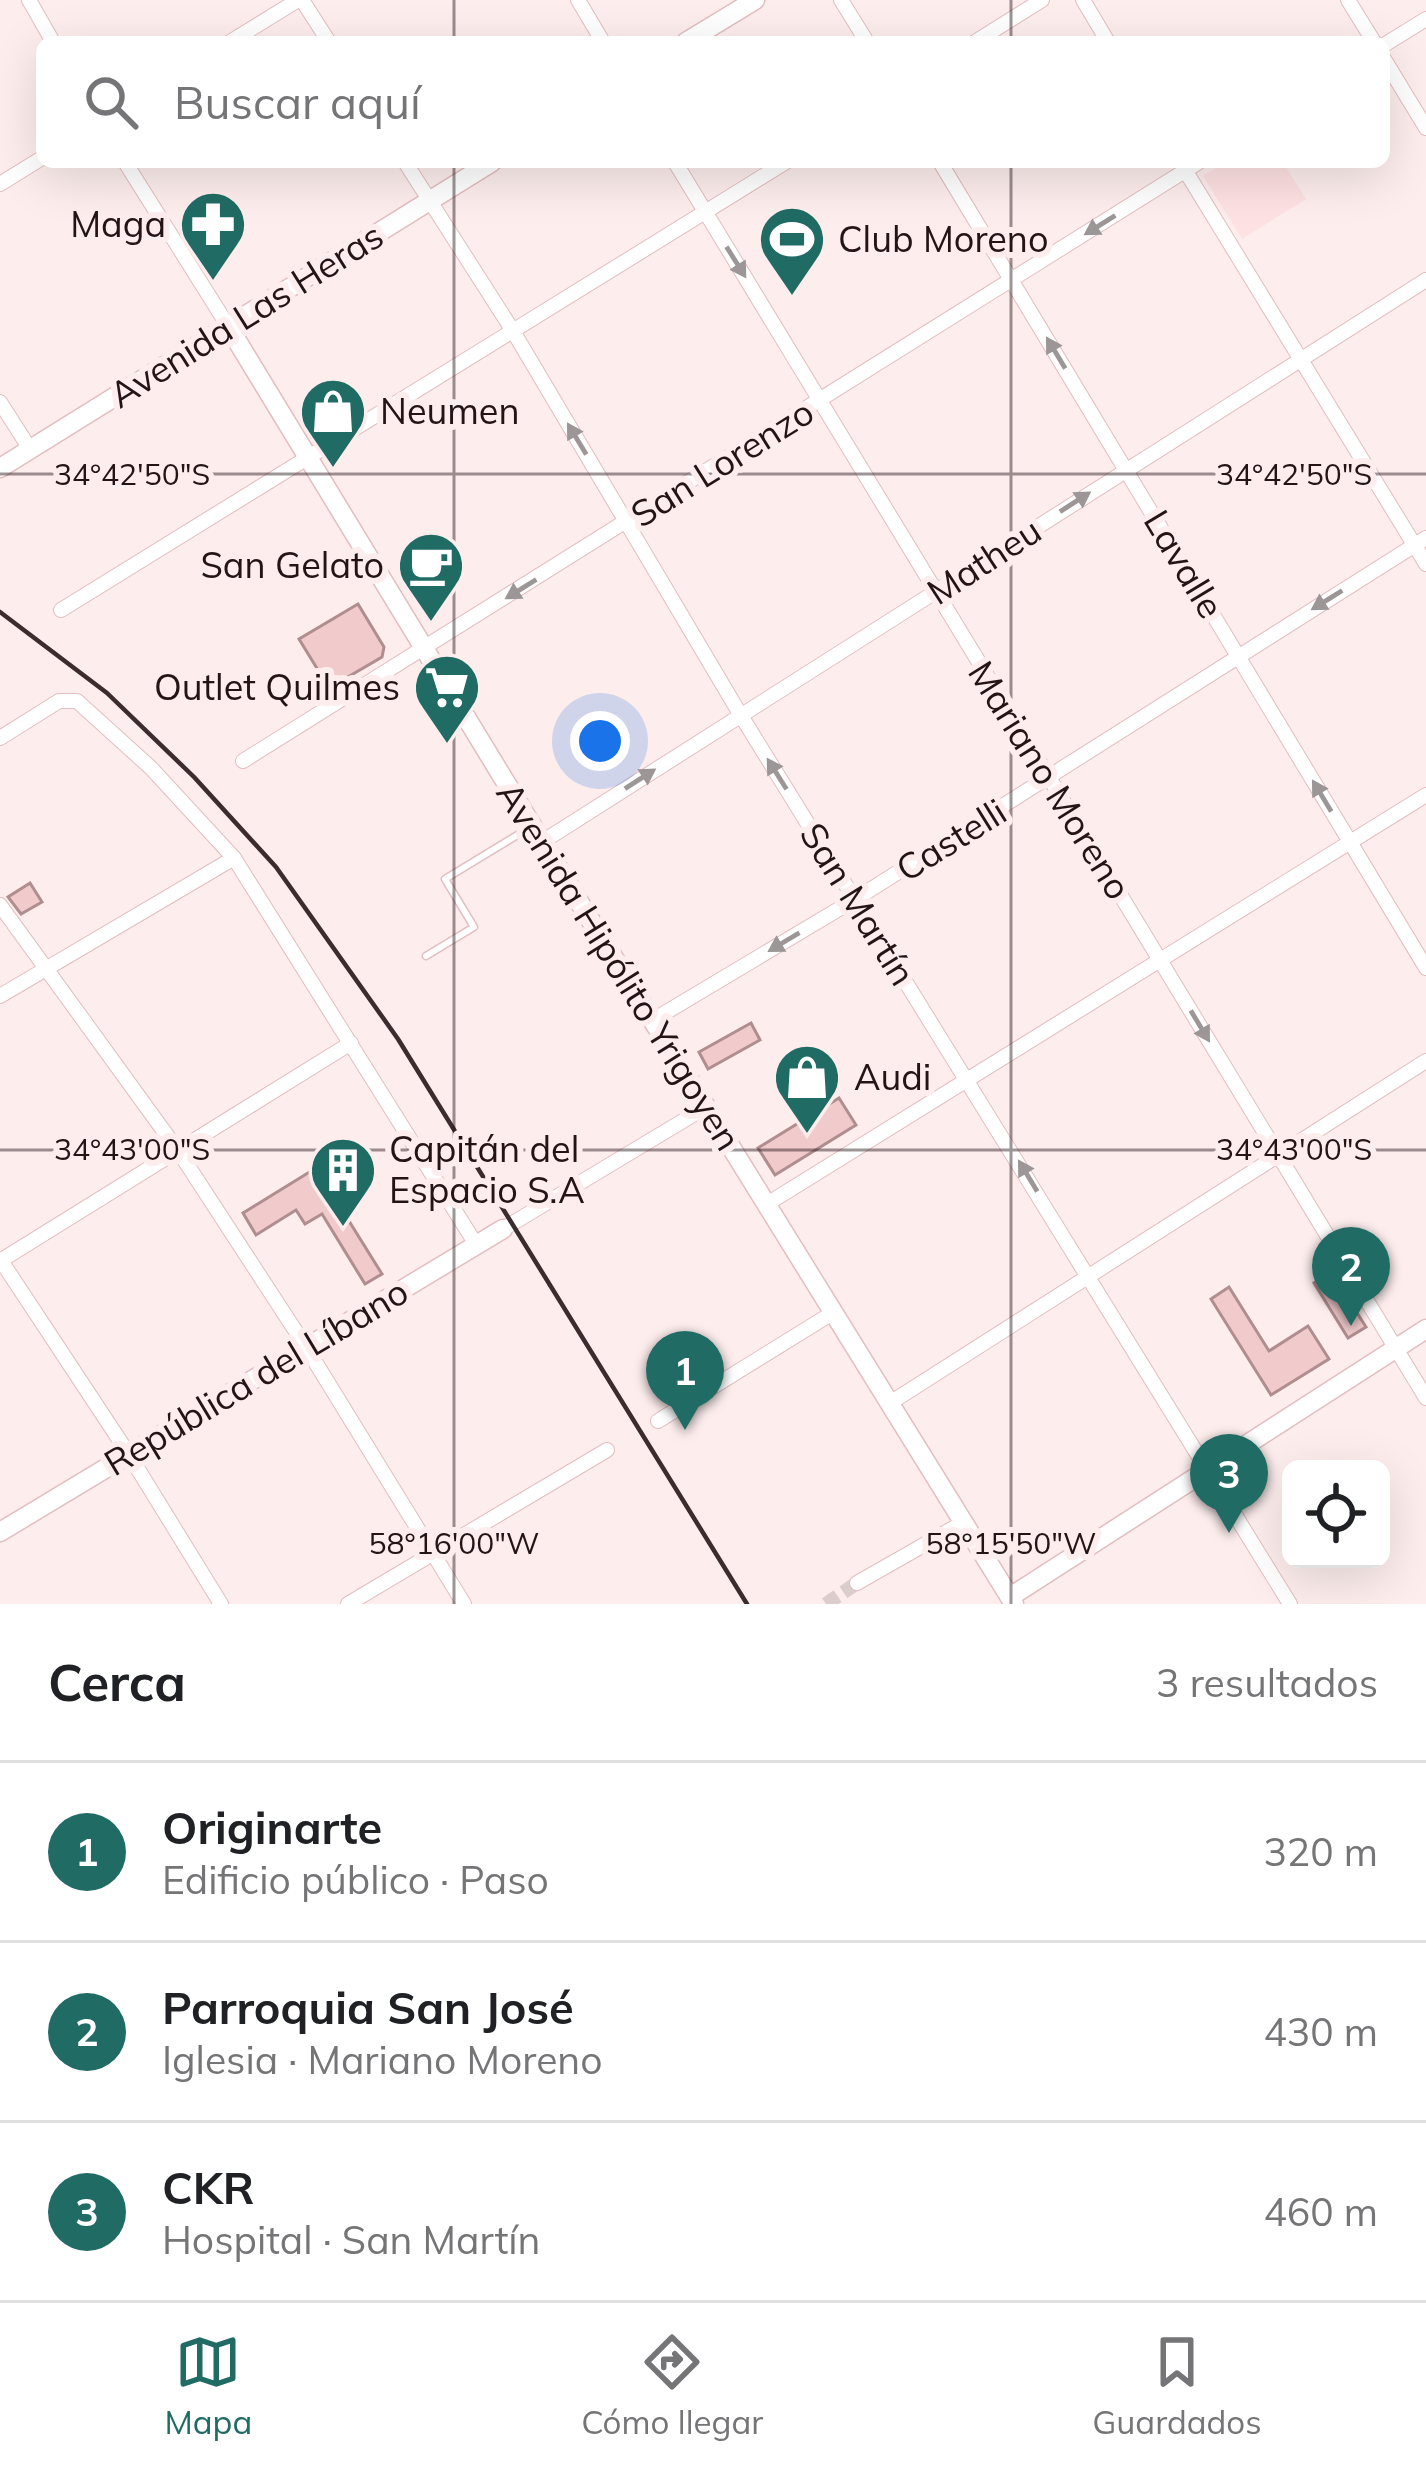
<!DOCTYPE html>
<html lang="es">
<meta charset="utf-8">
<style>
:root{--surface:#fff;--page:#f6f6f6;--text:#202124;--muted:#757577;--line:#e0e0e0;--accent:#216b65}
body{margin:0;font-family:Mulish,sans-serif;background:var(--page);color:var(--text)}
.controls{position:absolute;right:36px;bottom:36px;display:grid;overflow:hidden;border-radius:18px;box-shadow:0 12px 48px #0002}
.controls button{width:108px;height:108px;display:grid;place-items:center;padding:0;border:0;border-bottom:3px solid var(--line);background:var(--surface);color:var(--text);font:60px sans-serif}
.you{position:absolute;left:600px;top:741px;width:42px;height:42px;margin:-30px;border:9px solid #fff;border-radius:50%;background:#1a73e8;box-shadow:0 0 0 18px #1a73e833}
.badge{display:grid;place-items:center;width:78px;height:78px;border-radius:50%;background:var(--accent);color:#fff;font-size:39px;font-weight:700}
.pin{position:absolute;translate:-50% -99px;filter:drop-shadow(0 3px 6px #0008)}
.pin::after{content:'';position:absolute;top:63px;width:42px;height:36px;background:inherit;clip-path:polygon(0 0,100% 0,50% 100%)}
.list{margin:0;padding:0;list-style:none}
h2{display:flex;justify-content:space-between;align-items:center;height:156px;margin:0;padding:0 48px;font-size:51px}
h2 small{font-size:39px;font-weight:400;color:var(--muted)}
.list li{display:grid;grid-template-columns:78px 1fr auto;gap:36px;align-items:center;box-sizing:border-box;height:180px;padding:0 48px;border-top:3px solid var(--line)}
.list b{display:block;font-size:45px;white-space:nowrap}
.list p{margin:0;font-size:39px;white-space:nowrap;color:var(--muted)}
.list em{font-size:39px;font-style:normal;color:var(--muted)}
.icon{flex:none;width:66px;height:66px;fill:none;stroke:currentColor;stroke-width:2;stroke-linecap:round;stroke-linejoin:round}
.map{position:relative;flex:none;width:1426px;height:1604px;overflow:hidden}
.search{position:absolute;background:var(--surface);box-shadow:0 12px 48px #0002;left:36px;right:36px;top:36px;height:132px;display:flex;align-items:center;gap:30px;box-sizing:border-box;padding:0 42px;border-radius:18px;color:var(--muted);font-size:45px}
.sheet{height:696px;background:var(--surface)}
nav{display:flex;justify-content:space-around;align-items:center;box-sizing:border-box;height:168px;border-top:3px solid var(--line);background:var(--surface);font-size:33px;color:var(--muted)}
nav a{display:grid;justify-items:center;gap:6px}
nav .on{color:var(--accent)}
.map>svg:first-child{display:block}
.built{fill:#fee1e2}
.building{fill:#f1cacc;stroke:#b08d8e;stroke-width:3}
.lines{fill:none;stroke-linecap:round;stroke-linejoin:round}
.street-tunnel{stroke:#dccdcd;stroke-width:14;stroke-dasharray:14 7;stroke-linecap:butt}
.lane-casing{stroke:#e3bdbf;stroke-width:9}
.street-casing{stroke:#e3bdbf;stroke-width:16}
.secondary-casing{stroke:#e3bdbf;stroke-width:21}
.lane{stroke:#fff;stroke-width:6}
.street{stroke:#fff;stroke-width:14}
.secondary{stroke:#fff;stroke-width:18}
.rail{stroke:#3b2c2d;stroke-width:4.5}
.oneway{fill:#9c9696}
.ticks{fill:none;stroke:#231516;stroke-width:3;stroke-opacity:0.45}
.labels{text-anchor:middle;stroke-width:12;stroke-linejoin:round;paint-order:stroke}
.poi-label{font-size:36px;fill:#231516;stroke:#fdeded;text-anchor:start}
.street-label{font-size:36px;fill:#231516;stroke:#fdeded}
.ticks-label{font-size:30px;text-anchor:middle;fill:#231516;stroke:#fdeded;stroke-width:12;stroke-linejoin:round;paint-order:stroke}
</style>
<div class="map">
<svg width="1426" height="1604" viewBox="0 0 1426 1604">
<rect width="100%" height="100%" fill="#fdeded"/>
<path class="built" d="M 1226,162 L 1283,162 L 1306,199 L 1242,239 L 1203,176 Z"/>
<g class="building">
<path d="M 358,604 L 384,647 L 382,657 L 329,688 L 299,639 Z"/>
<path d="M 30,883 L 42,902 L 21,914 L 8,897 Z"/>
<path d="M 751,1023 L 760,1040 L 708,1069 L 699,1052 Z"/>
<path d="M 839,1098 L 856,1125 L 775,1175 L 758,1148 Z"/>
<path d="M 316,1168 L 382,1274 L 365,1284 L 322,1214 L 305,1224 L 296,1210 L 256,1235 L 243,1213 Z"/>
<path d="M 1331,1272 L 1366,1327 L 1348,1338 L 1314,1283 Z"/>
<path d="M 1229,1287 L 1269,1351 L 1308,1326 L 1329,1359 L 1271,1395 L 1211,1299 Z"/>
</g>
<g class="lines">
<path class="street-tunnel" d="M 826,1604 L 857,1583"/>
<defs>
<path id="lane" d="M 426,956 L 474,927 L 445,879 L 529,828"/>
<g id="street">
<path d="M 29,0 L 53,42"/>
<path d="M 302,0 L 329,42"/>
<path d="M 578,0 L 603,42"/>
<path d="M 841,0 L 867,42"/>
<path d="M 1083,0 L 1108,42"/>
<path d="M 1348,0 L 1374,42"/>
<path d="M 230,42 L 298,0"/>
<path d="M 975,42 L 1042,0"/>
<path d="M 1384,45 L 1426,19"/>
<path d="M 1384,59 L 1426,128"/>
<path d="M 125,162 L 228,326"/>
<path d="M 405,162 L 513,331 L 740,714 L 1290,1604"/>
<path d="M 675,162 L 1426,1398"/>
<path d="M 940,162 L 1426,968"/>
<path d="M 1180,162 L 1426,564"/>
<path d="M 0,184 L 42,158"/>
<path d="M 0,402 L 30,449"/>
<path d="M 61,610 L 786,162"/>
<path d="M 0,738 L 59,701 L 77,701 L 151,768 L 234,858 L 477,1246"/>
<path d="M 243,761 L 1199,162"/>
<path d="M 542,842 L 1426,280"/>
<path d="M 0,905 L 179,1152 L 306,1347 L 464,1604"/>
<path d="M 0,996 L 234,858"/>
<path d="M 653,1020 L 854,900 L 1426,538"/>
<path d="M 767,1204 L 1426,795"/>
<path d="M 503,1229 L 706,1107"/>
<path d="M 0,1259 L 128,1453 L 221,1604"/>
<path d="M 0,1261 L 351,1043"/>
<path d="M 890,1403 L 1426,1061"/>
<path d="M 658,1421 L 834,1312"/>
<path d="M 857,1583 L 964,1522"/>
<path d="M 348,1604 L 607,1450"/>
</g>
<g id="secondary">
<path d="M 686,42 L 755,0"/>
<path d="M 228,326 L 542,842 L 1014,1604"/>
<path d="M 0,468 L 492,162"/>
<path d="M 0,1532 L 503,1229"/>
<path d="M 1010,1597 L 1426,1329"/>
</g>
</defs>
<use href="#lane" class="lane-casing"/>
<use href="#street" class="street-casing"/>
<use href="#secondary" class="secondary-casing"/>
<use href="#lane" class="lane"/>
<use href="#street" class="street"/>
<use href="#secondary" class="secondary"/>
<path class="rail" d="M 0,612 L 107,693 L 194,777 L 276,867 L 398,1039 L 747,1604"/>
</g>
<defs><path id="oneway-solid" d="M-6-.8H1V-3.2L6.5 0L1 3.2V.8H-6Z" transform="scale(3)"/></defs>
<g class="oneway">
<use href="#oneway-solid" transform="translate(1100 225) rotate(148)"/>
<use href="#oneway-solid" transform="translate(736 262) rotate(58)"/>
<use href="#oneway-solid" transform="translate(1056 353) rotate(-121)"/>
<use href="#oneway-solid" transform="translate(577 439) rotate(-121)"/>
<use href="#oneway-solid" transform="translate(1075 502) rotate(-33)"/>
<use href="#oneway-solid" transform="translate(521 589) rotate(148)"/>
<use href="#oneway-solid" transform="translate(1327 600) rotate(148)"/>
<use href="#oneway-solid" transform="translate(777 774) rotate(-122)"/>
<use href="#oneway-solid" transform="translate(640 779) rotate(-33)"/>
<use href="#oneway-solid" transform="translate(1322 796) rotate(-121)"/>
<use href="#oneway-solid" transform="translate(784 942) rotate(149)"/>
<use href="#oneway-solid" transform="translate(1200 1026) rotate(59)"/>
<use href="#oneway-solid" transform="translate(1028 1176) rotate(-121)"/>
</g>
<path class="ticks" d="M 454,0 L 454,42M 1011,0 L 1011,42M 454,162 L 454,1604M 1011,162 L 1011,1604M 0,474 L 1426,474M 0,1150 L 1426,1150"/>
<defs>
<symbol id="pharmacy-pin" viewBox="-11 -11 22 30"><path d="M0 17L-7.5 6A9.5 9.5 0 1 1 7.5 6Z" fill="#216b65" stroke="#fdeded"/><path d="M-2-6h4v4h4v4h-4v4h-4v-4h-4v-4h4Z" fill="#fff"/></symbol>
<symbol id="stadium-pin" viewBox="-11 -11 22 30"><path d="M0 17L-7.5 6A9.5 9.5 0 1 1 7.5 6Z" fill="#216b65" stroke="#fdeded"/><path d="M0-5a6.5 5 0 1 0 0 10a6.5 5 0 1 0 0-10ZM-3.5-1.8h7v3.6h-7Z" fill="#fff"/></symbol>
<symbol id="shop-pin" viewBox="-11 -11 22 30"><path d="M0 17L-7.5 6A9.5 9.5 0 1 1 7.5 6Z" fill="#216b65" stroke="#fdeded"/><path d="M-5-2.5h2.3a2.7 3.5 0 0 1 5.4 0H5L5.5 6h-11ZM-1.5-2.5h3a1.5 2.3 0 0 0-3 0Z" fill="#fff"/></symbol>
<symbol id="cafe-pin" viewBox="-11 -11 22 30"><path d="M0 17L-7.5 6A9.5 9.5 0 1 1 7.5 6Z" fill="#216b65" stroke="#fdeded"/><path d="M-5.5-4.5H6V0H3Q3 3.5 0 3.5H-2.5Q-5.5 3.5-5.5 0ZM3-3.2v2h1.7v-2ZM-6 4.5H4V6H-6Z" fill="#fff"/></symbol>
<symbol id="supermarket-pin" viewBox="-11 -11 22 30"><path d="M0 17L-7.5 6A9.5 9.5 0 1 1 7.5 6Z" fill="#216b65" stroke="#fdeded"/><path d="M-6-5.5h2.5l.6 2H6L4.5 2H-2.5L-4.4-4H-6ZM-1.5 3.2a1.3 1.3 0 1 0 .1 0ZM3 3.2a1.3 1.3 0 1 0 .1 0Z" fill="#fff"/></symbol>
<symbol id="building-pin" viewBox="-11 -11 22 30"><path d="M0 17L-7.5 6A9.5 9.5 0 1 1 7.5 6Z" fill="#216b65" stroke="#fdeded"/><path d="M-4-6H4V6H1V3H-1V6H-4ZM-2.5-4.3h1.7v1.8h-1.7ZM.8-4.3h1.7v1.8H.8ZM-2.5-1h1.7V.8h-1.7ZM.8-1h1.7V.8H.8Z" fill="#fff"/></symbol>
</defs>
<g fill-rule="evenodd">
<use href="#pharmacy-pin" x="175" y="186" width="76" height="104"/>
<use href="#stadium-pin" x="754" y="201" width="76" height="104"/>
<use href="#shop-pin" x="295" y="373" width="76" height="104"/>
<use href="#cafe-pin" x="393" y="527" width="76" height="104"/>
<use href="#supermarket-pin" x="409" y="649" width="76" height="104"/>
<use href="#shop-pin" x="769" y="1039" width="76" height="104"/>
<use href="#building-pin" x="305" y="1132" width="76" height="104"/>
</g>
<g class="labels">
<g class="poi-label">
<text x="166" y="237" text-anchor="end">Maga</text>
<text x="838" y="252">Club Moreno</text>
<text x="380" y="424">Neumen</text>
<text x="384" y="578" text-anchor="end">San Gelato</text>
<text x="400" y="700" text-anchor="end">Outlet Quilmes</text>
<text x="854" y="1090">Audi</text>
<text x="389" y="1162">Capitán del<tspan x="389" dy="41">Espacio S.A</tspan></text>
</g>
<g class="street-label">
<text transform="translate(246 315) rotate(-32)" y="13">Avenida Las Heras</text>
<text transform="translate(722 463) rotate(-32)" y="13">San Lorenzo</text>
<text transform="translate(984 561) rotate(-33)" y="13">Matheu</text>
<text transform="translate(1184 564) rotate(59)" y="13">Lavalle</text>
<text transform="translate(1050 780) rotate(58)" y="13">Mariano Moreno</text>
<text transform="translate(951 840) rotate(-32)" y="13">Castelli</text>
<text transform="translate(858 904) rotate(58)" y="13">San Martín</text>
<text transform="translate(619 966) rotate(58)" y="13">Avenida Hipólito Yrigoyen</text>
<text transform="translate(256 1377) rotate(-31)" y="13">República del Líbano</text>
</g>
</g>
<g class="ticks-label">
<text x="132" y="485">34°42'50"S</text>
<text x="1294" y="485">34°42'50"S</text>
<text x="132" y="1160">34°43'00"S</text>
<text x="1294" y="1160">34°43'00"S</text>
<text x="454" y="1554">58°16'00"W</text>
<text x="1011" y="1554">58°15'50"W</text>
</g>
</svg>
<div class="controls">
<button><svg class="icon" aria-label="locate" viewBox="0 0 24 24"><circle cx="12" cy="12" r="6"/><path d="M12 2v4M12 18v4M2 12h4M18 12h4"/></svg></button>
</div>
<div class="you"></div>
<div class="pin badge" style="left:685px;top:1430px">1</div>
<div class="pin badge" style="left:1351px;top:1326px">2</div>
<div class="pin badge" style="left:1229px;top:1533px">3</div>
<div class="search"><svg class="icon" aria-label="search" viewBox="0 0 24 24"><circle cx="10" cy="10" r="6"/><path d="M15 15l6 6"/></svg>Buscar aquí</div>
</div>
<section class="sheet">
<h2>Cerca<small>3 resultados</small></h2>
<ul class="list">
<li><span class="badge">1</span><div><b>Originarte</b><p>Edificio público · Paso</p></div><em>320 m</em></li>
<li><span class="badge">2</span><div><b>Parroquia San José</b><p>Iglesia · Mariano Moreno</p></div><em>430 m</em></li>
<li><span class="badge">3</span><div><b>CKR</b><p>Hospital · San Martín</p></div><em>460 m</em></li>
</ul>
</section>
<nav>
<a class="on"><svg class="icon" aria-label="map" viewBox="0 0 24 24"><path d="M3 6l6-2 6 2 6-2v14l-6 2-6-2-6 2zM9 4v14M15 6v14"/></svg>Mapa</a>
<a><svg class="icon" aria-label="directions" viewBox="0 0 24 24"><path d="M12 3l9 9-9 9-9-9zM9 14v-3h6M13 9l2 2-2 2"/></svg>Cómo llegar</a>
<a><svg class="icon" aria-label="saved" viewBox="0 0 24 24"><path d="M7 4h10v16l-5-4-5 4z"/></svg>Guardados</a>
</nav>
